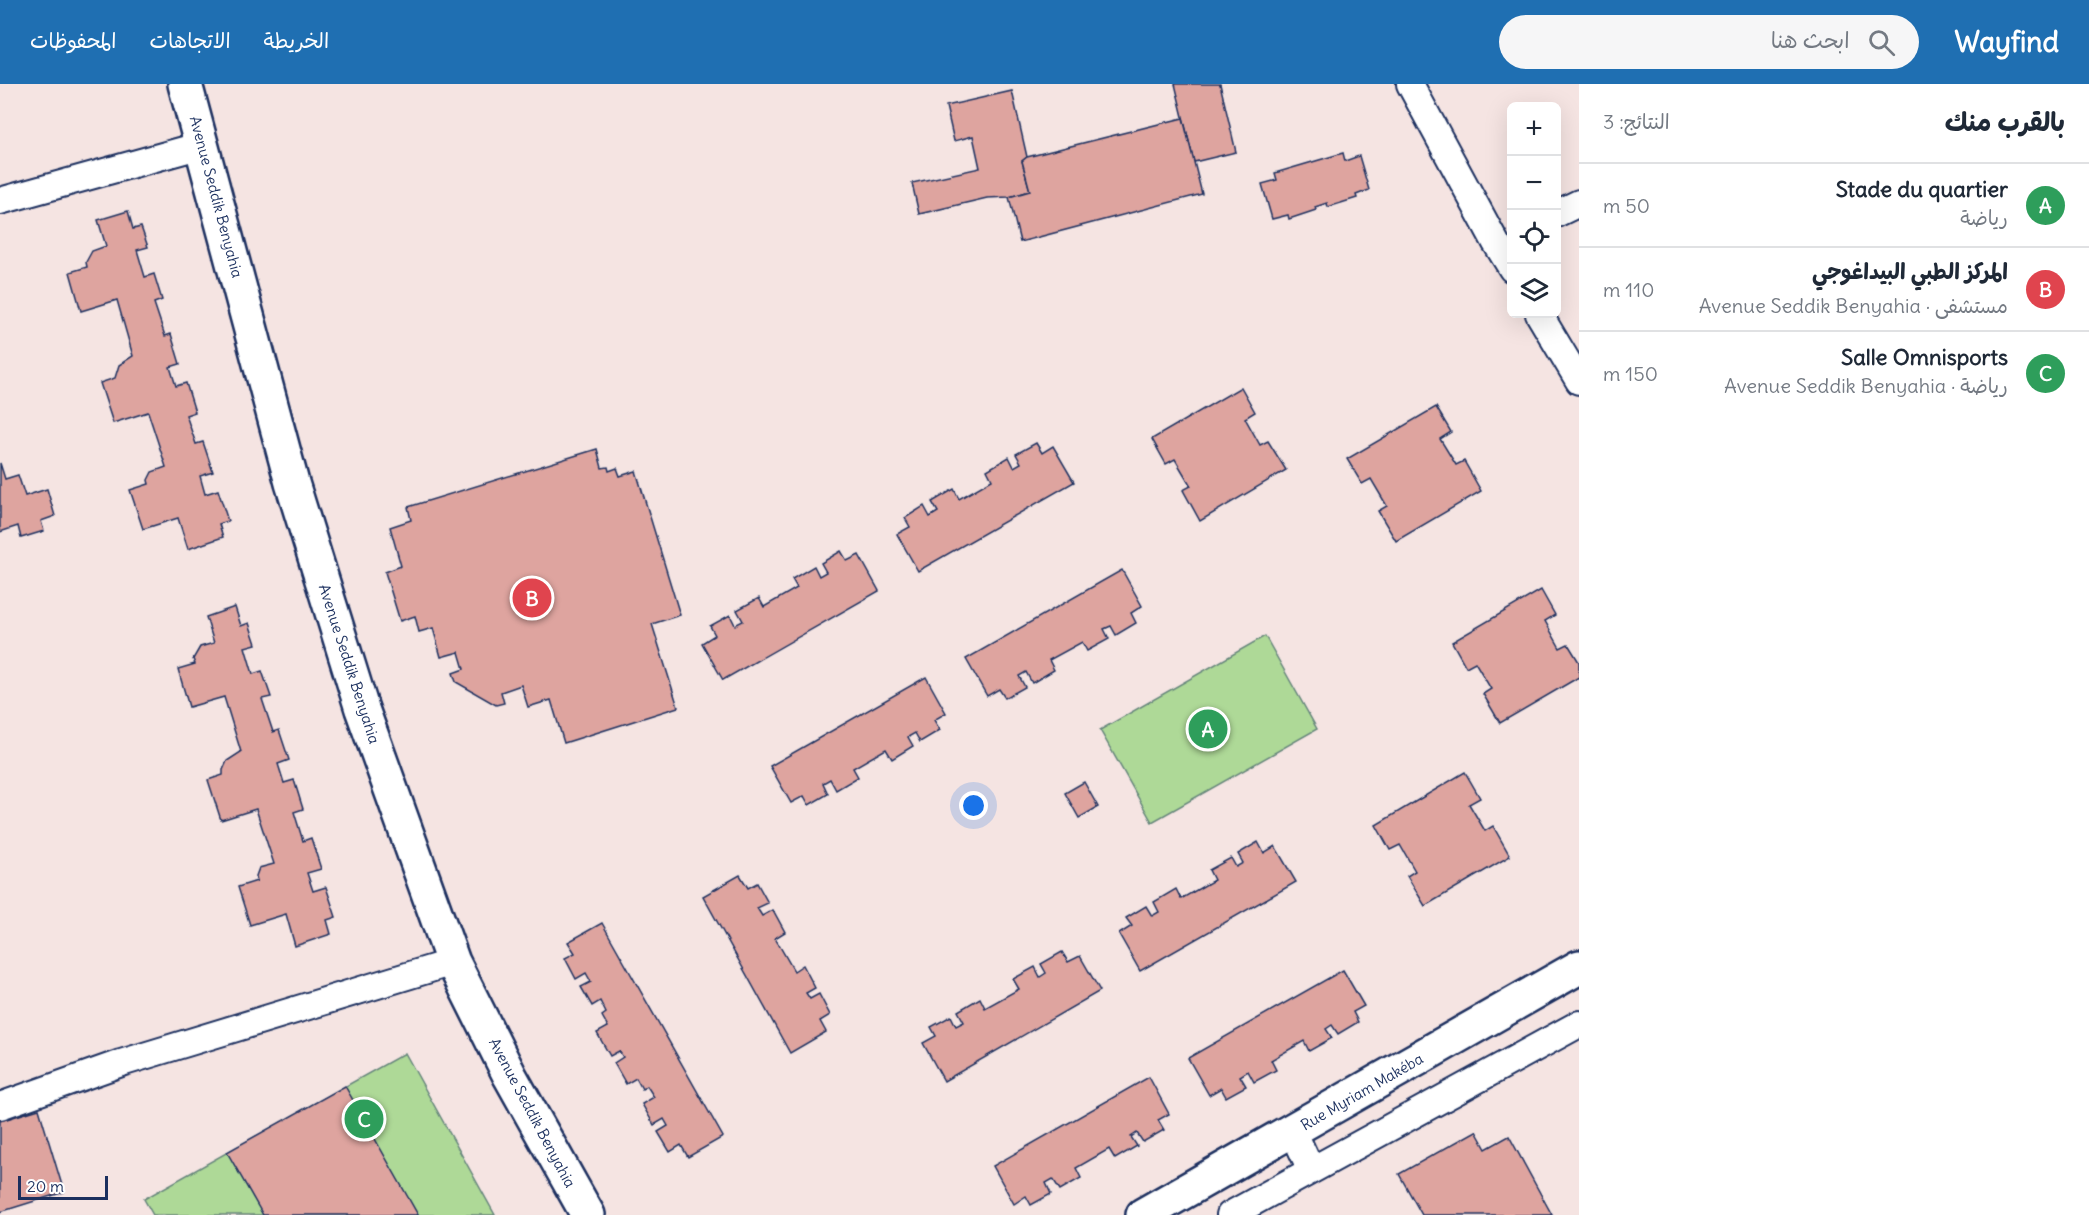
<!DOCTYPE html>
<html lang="ar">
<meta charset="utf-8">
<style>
:root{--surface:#fff;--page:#f6f6f7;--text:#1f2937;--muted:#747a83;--line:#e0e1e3;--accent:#1f6fb2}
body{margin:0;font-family:Delius,"Playpen Sans Arabic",sans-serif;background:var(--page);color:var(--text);direction:rtl}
.controls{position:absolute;right:18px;top:18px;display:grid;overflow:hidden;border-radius:9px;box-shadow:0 6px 24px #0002}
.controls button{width:54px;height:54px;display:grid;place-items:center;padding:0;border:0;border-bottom:2px solid var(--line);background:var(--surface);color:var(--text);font:30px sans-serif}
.scale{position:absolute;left:18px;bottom:15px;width:90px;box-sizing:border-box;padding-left:6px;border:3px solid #1b2f5e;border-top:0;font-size:16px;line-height:21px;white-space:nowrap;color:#1b2f5e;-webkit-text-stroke:4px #fff;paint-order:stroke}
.you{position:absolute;left:974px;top:722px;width:21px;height:21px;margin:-15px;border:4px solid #fff;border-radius:50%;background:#1a73e8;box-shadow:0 0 0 9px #1a73e833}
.badge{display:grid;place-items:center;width:39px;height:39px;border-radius:50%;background:var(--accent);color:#fff;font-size:20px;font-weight:700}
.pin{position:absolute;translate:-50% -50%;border:3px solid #fff;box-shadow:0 2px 6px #0006}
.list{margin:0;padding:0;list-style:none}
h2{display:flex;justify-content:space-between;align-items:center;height:78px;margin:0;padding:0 24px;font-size:26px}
h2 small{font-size:20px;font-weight:400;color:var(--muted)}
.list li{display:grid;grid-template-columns:39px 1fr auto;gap:18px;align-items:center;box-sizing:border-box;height:84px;padding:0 24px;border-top:2px solid var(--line)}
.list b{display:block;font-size:22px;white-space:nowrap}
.list p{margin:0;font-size:20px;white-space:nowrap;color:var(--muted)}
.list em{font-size:20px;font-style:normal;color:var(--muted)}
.icon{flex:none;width:33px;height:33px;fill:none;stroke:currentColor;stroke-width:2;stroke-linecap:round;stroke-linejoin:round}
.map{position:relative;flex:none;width:1579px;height:1131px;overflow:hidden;direction:ltr}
header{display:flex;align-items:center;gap:36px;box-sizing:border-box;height:84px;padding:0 30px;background:var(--accent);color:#fff}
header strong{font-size:28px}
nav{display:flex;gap:33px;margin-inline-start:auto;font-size:21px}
.search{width:420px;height:54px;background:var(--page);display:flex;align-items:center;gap:15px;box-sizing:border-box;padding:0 21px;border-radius:33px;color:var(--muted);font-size:22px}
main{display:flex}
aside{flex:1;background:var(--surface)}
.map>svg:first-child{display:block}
.green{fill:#aed997;stroke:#64847a;stroke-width:1.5}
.building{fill:#dea49f;stroke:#1b2f5e;stroke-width:1.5}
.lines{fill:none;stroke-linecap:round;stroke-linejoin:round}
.minor-casing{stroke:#1b2f5e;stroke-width:30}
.tertiary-casing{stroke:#1b2f5e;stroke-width:38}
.secondary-casing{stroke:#1b2f5e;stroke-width:38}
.minor{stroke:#fff;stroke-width:26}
.tertiary{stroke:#fff;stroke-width:33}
.secondary{stroke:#fff;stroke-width:33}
.labels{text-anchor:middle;stroke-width:5;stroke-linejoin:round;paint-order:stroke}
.street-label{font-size:15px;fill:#1b2f5e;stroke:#fff}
</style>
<header>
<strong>Wayfind</strong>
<div class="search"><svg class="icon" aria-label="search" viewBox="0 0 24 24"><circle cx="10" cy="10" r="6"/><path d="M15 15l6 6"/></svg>ابحث هنا</div>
<nav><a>الخريطة</a><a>الاتجاهات</a><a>المحفوظات</a></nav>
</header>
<main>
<aside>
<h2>بالقرب منك<small>النتائج: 3</small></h2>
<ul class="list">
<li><span class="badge" style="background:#2e9e5b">A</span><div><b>Stade du quartier</b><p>رياضة</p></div><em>50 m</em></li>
<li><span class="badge" style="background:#e0444e">B</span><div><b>المركز الطبي البيداغوجي</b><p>مستشفى · Avenue Seddik Benyahia</p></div><em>110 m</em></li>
<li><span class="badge" style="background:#2e9e5b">C</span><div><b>Salle Omnisports</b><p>رياضة · Avenue Seddik Benyahia</p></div><em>150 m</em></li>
</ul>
</aside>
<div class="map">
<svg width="1579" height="1131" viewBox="0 0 1579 1131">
<rect width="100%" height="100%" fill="#f5e4e2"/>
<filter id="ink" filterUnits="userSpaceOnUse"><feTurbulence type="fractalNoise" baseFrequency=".0167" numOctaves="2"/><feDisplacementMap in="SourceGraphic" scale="12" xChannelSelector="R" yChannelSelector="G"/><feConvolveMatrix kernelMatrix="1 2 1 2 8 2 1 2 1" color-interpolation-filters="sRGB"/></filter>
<g filter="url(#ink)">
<g class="green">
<path d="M 1265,552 L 1317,645 L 1152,738 L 1100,646 Z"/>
<path d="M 405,969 L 495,1131 L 153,1131 L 144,1115 Z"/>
</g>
<g class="building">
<path d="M 1175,0 L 1220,0 L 1236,68 L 1194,78 Z"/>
<path d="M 1012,7 L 1027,73 L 1022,77 L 1030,107 L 1009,113 L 987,114 L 919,130 L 912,99 L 980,84 L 973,52 L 954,57 L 946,22 Z"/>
<path d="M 1183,34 L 1202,110 L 1020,158 L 1009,113 L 1030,107 L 1022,77 L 1027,73 Z"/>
<path d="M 1343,69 L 1345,77 L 1359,72 L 1369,106 L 1356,111 L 1357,114 L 1328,123 L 1327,119 L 1315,123 L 1316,126 L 1289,135 L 1288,131 L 1272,135 L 1262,100 L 1277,96 L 1275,89 Z"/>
<path d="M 128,127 L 133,145 L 141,143 L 148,163 L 137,166 L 145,193 L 154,190 L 162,216 L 154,219 L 165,252 L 171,250 L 180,280 L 170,283 L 176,302 L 186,299 L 195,328 L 186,331 L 196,360 L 203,358 L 213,388 L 200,392 L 205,410 L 218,406 L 228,437 L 219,440 L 223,453 L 188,465 L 178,434 L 143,445 L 130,406 L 149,400 L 148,396 L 152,388 L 166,383 L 148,328 L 113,339 L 100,299 L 115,294 L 119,281 L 133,272 L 117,216 L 81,227 L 70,188 L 87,183 L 86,178 L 92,167 L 106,162 L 98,136 Z"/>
<path d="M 1241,303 L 1255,328 L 1245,334 L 1260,361 L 1268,357 L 1286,386 L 1200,437 L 1183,406 L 1191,402 L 1175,375 L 1166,380 L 1152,355 Z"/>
<path d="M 1436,323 L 1451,348 L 1440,355 L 1456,381 L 1464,377 L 1481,407 L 1396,457 L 1378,427 L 1387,422 L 1371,395 L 1362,400 L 1347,375 Z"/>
<path d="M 1036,359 L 1042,369 L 1053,362 L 1074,398 L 918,487 L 897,450 L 910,443 L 905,434 L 924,422 L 930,433 L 938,428 L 932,418 L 954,405 L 959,415 L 992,396 L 987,386 L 1009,373 L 1014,383 L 1021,379 L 1016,370 Z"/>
<path d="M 597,365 L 602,384 L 608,383 L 609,387 L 617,384 L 620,392 L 636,387 L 680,531 L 652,540 L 678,623 L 564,659 L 551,616 L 528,623 L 521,601 L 501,608 L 504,619 L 496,621 L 456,598 L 453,589 L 464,585 L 459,568 L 441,573 L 433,544 L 419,548 L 415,532 L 400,537 L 385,488 L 401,482 L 390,443 L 411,436 L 408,423 Z"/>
<path d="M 0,379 L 5,395 L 18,391 L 25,412 L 47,405 L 55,432 L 41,437 L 44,447 L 21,454 L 18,442 L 0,448 Z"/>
<path d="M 841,467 L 847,477 L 859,471 L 879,507 L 723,596 L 702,559 L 715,551 L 710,542 L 730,531 L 735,541 L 743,537 L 737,526 L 759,514 L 764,523 L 797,504 L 792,495 L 814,482 L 819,492 L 826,488 L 821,479 Z"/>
<path d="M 1122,486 L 1142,522 L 1131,529 L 1136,539 L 1116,551 L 1111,542 L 1104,545 L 1109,555 L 1087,567 L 1082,558 L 1049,576 L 1054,586 L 1032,599 L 1026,588 L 1019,592 L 1025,603 L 1005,614 L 999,605 L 987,612 L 966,575 Z"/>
<path d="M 1541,506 L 1555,531 L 1545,537 L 1560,564 L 1568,560 L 1579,578 L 1579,593 L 1500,639 L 1483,610 L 1491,605 L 1475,578 L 1466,583 L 1452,558 Z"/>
<path d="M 235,523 L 241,542 L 249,539 L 256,560 L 245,563 L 253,590 L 262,587 L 271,613 L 262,615 L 273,648 L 279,646 L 289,676 L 278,680 L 284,699 L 294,696 L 303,725 L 294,728 L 303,757 L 311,754 L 321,785 L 307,789 L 313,807 L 326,803 L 336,833 L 327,836 L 331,850 L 295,862 L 286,830 L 250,841 L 238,803 L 257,797 L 256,792 L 259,784 L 274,780 L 256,725 L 221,736 L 208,696 L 223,691 L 223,686 L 227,677 L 241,668 L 224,613 L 189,623 L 178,585 L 195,580 L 193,575 L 200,563 L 214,559 L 206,533 Z"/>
<path d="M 926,593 L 946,629 L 934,636 L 940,646 L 920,658 L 915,649 L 908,653 L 913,662 L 892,675 L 886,665 L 853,684 L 858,693 L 836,706 L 830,695 L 823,699 L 828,710 L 809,721 L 804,712 L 791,719 L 770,682 Z"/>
<path d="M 1465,688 L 1480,714 L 1469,720 L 1485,747 L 1493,742 L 1510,772 L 1425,822 L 1407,792 L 1415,787 L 1400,761 L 1390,766 L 1376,741 Z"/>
<path d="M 1084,698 L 1098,723 L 1079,734 L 1065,709 Z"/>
<path d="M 1258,758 L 1264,769 L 1275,762 L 1296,798 L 1140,887 L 1119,850 L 1132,842 L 1126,834 L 1146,822 L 1152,832 L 1159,828 L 1154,818 L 1176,805 L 1181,815 L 1214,796 L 1209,786 L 1231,774 L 1236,783 L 1243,779 L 1238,770 Z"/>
<path d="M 740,791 L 748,804 L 757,799 L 768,819 L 757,824 L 762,832 L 773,826 L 785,848 L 775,854 L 794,887 L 803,881 L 815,904 L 806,909 L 810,915 L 819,910 L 830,931 L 820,937 L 826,948 L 790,969 L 703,812 Z"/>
<path d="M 602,839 L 723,1053 L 688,1073 L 681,1061 L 670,1068 L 658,1048 L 668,1042 L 664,1035 L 654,1041 L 642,1020 L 654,1013 L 647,1002 L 642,1005 L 636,994 L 626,1000 L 614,979 L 623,973 L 619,967 L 610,972 L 597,949 L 608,943 L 602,932 L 606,929 L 600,917 L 592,922 L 581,903 L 591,898 L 586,889 L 576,895 L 565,874 L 575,869 L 568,858 Z"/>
<path d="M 1062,868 L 1068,878 L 1080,872 L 1100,907 L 944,997 L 923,959 L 936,952 L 931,943 L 951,932 L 956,942 L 964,938 L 958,927 L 980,914 L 985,924 L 1019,905 L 1013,895 L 1035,883 L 1040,893 L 1046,889 L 1041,880 Z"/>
<path d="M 1343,886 L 1364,922 L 1353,928 L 1358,938 L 1338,950 L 1332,941 L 1326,945 L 1332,954 L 1309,967 L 1304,957 L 1271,976 L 1276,986 L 1254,998 L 1248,987 L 1240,992 L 1246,1002 L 1226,1013 L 1221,1004 L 1209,1011 L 1188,974 Z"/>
<path d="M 1149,993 L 1169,1030 L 1158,1036 L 1164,1046 L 1143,1058 L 1137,1049 L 1131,1053 L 1137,1062 L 1115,1075 L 1109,1065 L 1076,1084 L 1081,1094 L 1060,1106 L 1053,1095 L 1046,1099 L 1051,1110 L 1031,1121 L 1026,1112 L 1014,1120 L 993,1082 Z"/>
<path d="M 345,1002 L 418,1131 L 263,1131 L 227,1068 Z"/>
<path d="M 39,1025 L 64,1108 L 0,1128 L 0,1037 Z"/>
<path d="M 1476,1047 L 1486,1065 L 1509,1052 L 1552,1131 L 1422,1131 L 1399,1090 Z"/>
</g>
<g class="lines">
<defs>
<g id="minor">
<path d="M 1410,0 L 1496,159 L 1512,185"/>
<path d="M 0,117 L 202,61"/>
<path d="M 1556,130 L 1579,119"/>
<path d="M 1539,230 L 1579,297"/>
<path d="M 0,1022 L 121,979 L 453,878"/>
<path d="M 1293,1047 L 1311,1086"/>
<path d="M 1230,1131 L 1579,940"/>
</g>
<path id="tertiary" d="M 185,0 L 292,399 L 362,625 L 453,878 L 510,992 L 588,1131"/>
<path id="secondary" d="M 1143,1131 L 1579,883"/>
</defs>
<use href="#minor" class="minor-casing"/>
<use href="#tertiary" class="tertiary-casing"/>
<use href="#secondary" class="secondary-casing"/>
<use href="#minor" class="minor"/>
<use href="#tertiary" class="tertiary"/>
<use href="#secondary" class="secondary"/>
</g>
</g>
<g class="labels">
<g class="street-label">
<text transform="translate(216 113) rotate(75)" y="5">Avenue Seddik Benyahia</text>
<text transform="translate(349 580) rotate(72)" y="5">Avenue Seddik Benyahia</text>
<text transform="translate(1362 1008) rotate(-30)" y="5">Rue Myriam Makéba</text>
<text transform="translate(532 1029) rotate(62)" y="5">Avenue Seddik Benyahia</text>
</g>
</g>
</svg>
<div class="controls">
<button>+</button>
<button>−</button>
<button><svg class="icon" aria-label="locate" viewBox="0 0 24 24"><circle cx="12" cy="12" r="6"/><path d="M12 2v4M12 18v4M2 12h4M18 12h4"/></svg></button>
<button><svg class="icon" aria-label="layers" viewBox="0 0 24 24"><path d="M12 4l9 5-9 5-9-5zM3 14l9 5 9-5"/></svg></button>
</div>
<div class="scale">20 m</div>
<div class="you"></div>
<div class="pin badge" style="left:1208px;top:645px;background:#2e9e5b">A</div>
<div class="pin badge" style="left:532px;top:514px;background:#e0444e">B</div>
<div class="pin badge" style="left:364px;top:1035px;background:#2e9e5b">C</div>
</div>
</main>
